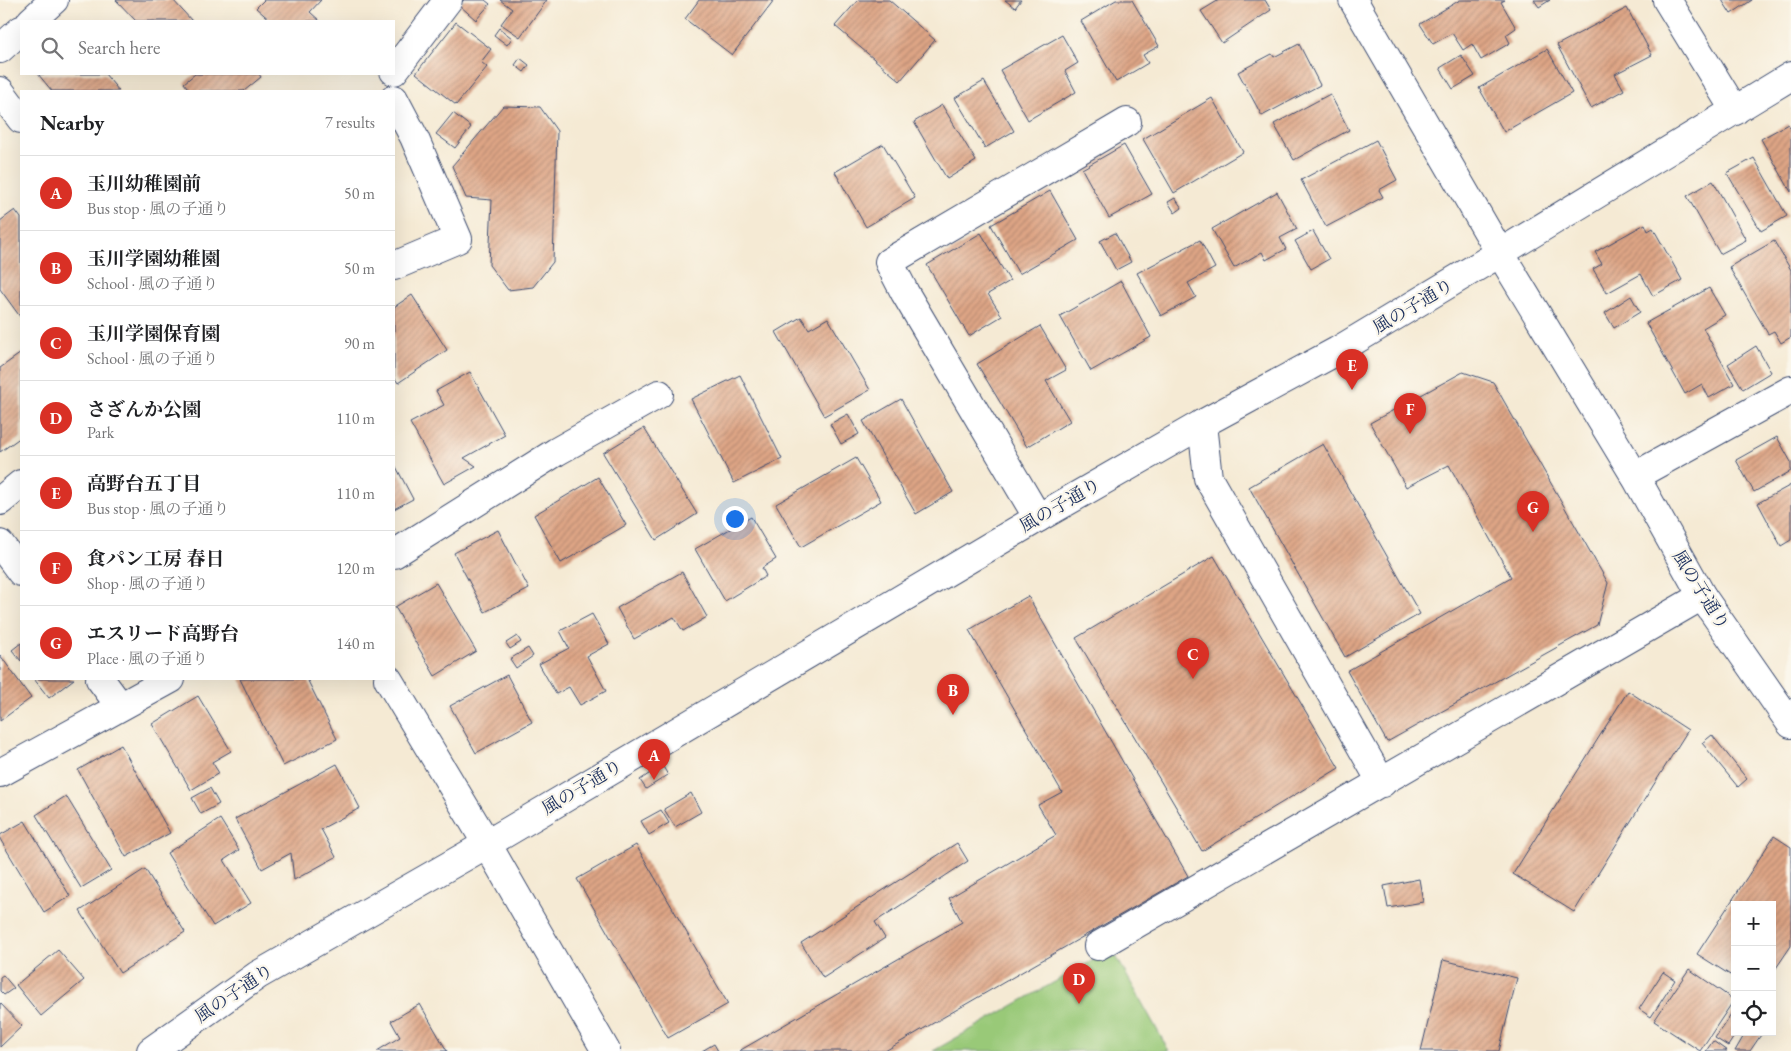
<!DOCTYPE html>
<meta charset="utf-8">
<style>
:root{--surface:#fff;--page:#f6f6f6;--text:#202124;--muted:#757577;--line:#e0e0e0;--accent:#d93025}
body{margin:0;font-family:"EB Garamond","Noto Serif JP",serif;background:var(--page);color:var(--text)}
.controls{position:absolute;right:15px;bottom:15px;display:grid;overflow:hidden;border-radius:0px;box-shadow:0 5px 20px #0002}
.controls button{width:45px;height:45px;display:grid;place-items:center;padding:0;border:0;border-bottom:1px solid var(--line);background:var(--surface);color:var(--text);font:25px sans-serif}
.you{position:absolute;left:734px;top:518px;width:18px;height:18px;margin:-12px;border:4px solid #fff;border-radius:50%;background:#1a73e8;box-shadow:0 0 0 8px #1a73e833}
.badge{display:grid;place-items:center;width:32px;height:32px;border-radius:50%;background:var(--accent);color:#fff;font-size:16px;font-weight:700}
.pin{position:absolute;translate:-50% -41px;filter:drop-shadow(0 1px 2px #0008)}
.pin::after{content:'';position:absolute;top:26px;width:18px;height:15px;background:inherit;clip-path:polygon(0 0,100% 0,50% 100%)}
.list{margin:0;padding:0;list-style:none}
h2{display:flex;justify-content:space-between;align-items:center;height:65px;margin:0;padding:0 20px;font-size:21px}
h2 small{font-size:16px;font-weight:400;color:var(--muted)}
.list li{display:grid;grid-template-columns:32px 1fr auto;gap:15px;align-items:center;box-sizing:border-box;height:75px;padding:0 20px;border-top:1px solid var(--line)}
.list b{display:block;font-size:19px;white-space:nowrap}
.list p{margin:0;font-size:16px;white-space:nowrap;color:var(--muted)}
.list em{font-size:16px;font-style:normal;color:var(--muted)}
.icon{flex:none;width:28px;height:28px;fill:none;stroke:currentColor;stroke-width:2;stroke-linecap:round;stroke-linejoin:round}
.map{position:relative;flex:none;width:1791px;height:1051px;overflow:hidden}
.search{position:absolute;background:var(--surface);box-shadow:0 5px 20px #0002;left:20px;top:20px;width:375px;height:55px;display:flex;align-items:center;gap:12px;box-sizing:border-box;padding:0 18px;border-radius:0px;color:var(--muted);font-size:19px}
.panel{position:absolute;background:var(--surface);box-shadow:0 5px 20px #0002;left:20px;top:90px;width:375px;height:590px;border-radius:0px}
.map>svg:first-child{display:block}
.green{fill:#99c978;stroke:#5a7c6b}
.building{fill:url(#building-hatch)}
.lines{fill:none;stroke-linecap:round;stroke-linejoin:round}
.street-casing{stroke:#3c4b70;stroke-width:30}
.secondary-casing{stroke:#3c4b70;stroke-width:30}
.street{stroke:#fff;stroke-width:28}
.secondary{stroke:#fff;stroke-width:28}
.labels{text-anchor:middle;stroke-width:4.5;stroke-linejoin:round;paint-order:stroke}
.street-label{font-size:18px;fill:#1b2f5e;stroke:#fbf7ec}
</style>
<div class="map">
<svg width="1791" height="1051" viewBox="0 0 1791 1051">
<defs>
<pattern id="building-hatch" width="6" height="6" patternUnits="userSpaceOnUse" patternTransform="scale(1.25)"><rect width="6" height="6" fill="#dea585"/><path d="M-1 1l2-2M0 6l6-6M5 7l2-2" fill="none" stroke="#b38770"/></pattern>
</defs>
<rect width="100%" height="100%" fill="#fbf7ec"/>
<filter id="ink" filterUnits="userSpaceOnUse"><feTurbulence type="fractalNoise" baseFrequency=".02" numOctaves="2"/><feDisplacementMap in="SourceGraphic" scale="10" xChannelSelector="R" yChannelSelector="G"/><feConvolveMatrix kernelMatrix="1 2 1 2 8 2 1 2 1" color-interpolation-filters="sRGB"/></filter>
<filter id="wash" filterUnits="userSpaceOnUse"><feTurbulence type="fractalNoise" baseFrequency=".0096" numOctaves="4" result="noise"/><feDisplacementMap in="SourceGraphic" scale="20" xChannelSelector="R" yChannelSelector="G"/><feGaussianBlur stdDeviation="1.12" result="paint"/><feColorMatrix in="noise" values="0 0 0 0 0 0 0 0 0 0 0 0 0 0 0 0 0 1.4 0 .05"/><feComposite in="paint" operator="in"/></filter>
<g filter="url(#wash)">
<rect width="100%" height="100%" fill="#f5ead4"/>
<path class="green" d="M 1116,956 L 1169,1051 L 933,1051 L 1097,958 Z"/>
<g id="blocks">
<g class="building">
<path d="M 116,0 L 173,0 L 192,21 L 136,21 Z"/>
<path d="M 264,0 L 321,0 L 310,12 L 320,21 L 271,21 L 256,8 Z"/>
<path d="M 464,0 L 485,0 L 490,4 L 476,20 L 459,5 Z"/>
<path d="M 500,0 L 547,0 L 520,37 L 501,24 L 512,9 Z"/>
<path d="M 699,0 L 774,0 L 732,55 L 685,19 Z"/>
<path d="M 858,0 L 889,0 L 935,40 L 900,81 L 835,26 Z"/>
<path d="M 1005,0 L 1021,0 L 1015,8 Z"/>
<path d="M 1116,0 L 1132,0 L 1159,46 L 1143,55 L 1148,63 L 1116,82 L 1081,21 Z"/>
<path d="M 1219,0 L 1265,0 L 1271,10 L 1222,43 L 1201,11 Z"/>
<path d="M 1460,0 L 1505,0 L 1501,2 L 1516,28 L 1506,35 L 1510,43 L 1481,60 L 1472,44 L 1463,50 L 1452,33 L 1433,44 L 1420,24 Z"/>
<path d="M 1534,0 L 1550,0 L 1539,7 Z"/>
<path d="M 1722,0 L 1752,0 L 1731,14 Z"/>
<path d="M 1627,8 L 1652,55 L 1615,74 L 1624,90 L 1591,108 L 1557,45 Z"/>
<path d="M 456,22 L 491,49 L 481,62 L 487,67 L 456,105 L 416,73 Z"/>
<path d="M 499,28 L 512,38 L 507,45 L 494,35 Z"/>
<path d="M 1062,35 L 1078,63 L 1065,71 L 1076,92 L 1028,120 L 1000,70 Z"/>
<path d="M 1299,44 L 1320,85 L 1262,116 L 1238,72 L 1272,54 L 1274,57 Z"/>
<path d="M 1547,49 L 1572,93 L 1504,132 L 1479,88 Z"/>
<path d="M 1461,55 L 1475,76 L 1453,89 L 1440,68 Z"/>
<path d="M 520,58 L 529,65 L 524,72 L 515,65 Z"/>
<path d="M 38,74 L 105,74 L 119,91 L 52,91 Z"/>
<path d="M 195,74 L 259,74 L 261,77 L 244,91 L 190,91 L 184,83 Z"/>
<path d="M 984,81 L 1014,131 L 985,148 L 955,98 Z"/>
<path d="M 1330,94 L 1349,130 L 1294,160 L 1274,124 Z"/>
<path d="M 1212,98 L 1243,152 L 1174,193 L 1143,139 Z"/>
<path d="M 942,105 L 976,161 L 947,179 L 914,122 Z"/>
<path d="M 503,106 L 540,107 L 557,131 L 553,262 L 533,287 L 508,290 L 489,265 L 492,200 L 466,198 L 452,166 Z"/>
<path d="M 453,113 L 471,127 L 455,148 L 436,134 Z"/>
<path d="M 1788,124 L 1791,129 L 1791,192 L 1761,139 Z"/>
<path d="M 1376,140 L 1397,180 L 1379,190 L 1383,197 L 1326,227 L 1301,180 Z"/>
<path d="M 883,144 L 915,198 L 866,227 L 835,172 Z"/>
<path d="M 1124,145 L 1152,194 L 1109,218 L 1082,169 Z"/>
<path d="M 1754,158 L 1787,216 L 1761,231 L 1727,173 Z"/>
<path d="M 1713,181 L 1746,240 L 1720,254 L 1687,196 Z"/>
<path d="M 1050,191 L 1078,240 L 1019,274 L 991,225 Z"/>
<path d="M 1277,192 L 1297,229 L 1280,238 L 1286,249 L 1266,260 L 1262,252 L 1234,268 L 1212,229 Z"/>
<path d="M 1175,198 L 1182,208 L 1175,213 L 1168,202 Z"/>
<path d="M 15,210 L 21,218 L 21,318 L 0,289 L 0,221 Z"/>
<path d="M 1645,224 L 1648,231 L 1653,228 L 1682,280 L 1653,296 L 1641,274 L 1607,293 L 1593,269 L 1602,264 L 1595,252 Z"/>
<path d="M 1313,231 L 1329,259 L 1311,269 L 1295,241 Z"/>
<path d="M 981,233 L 1010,281 L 988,294 L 1002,316 L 969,336 L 927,265 Z"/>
<path d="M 1115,233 L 1131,262 L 1116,270 L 1100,241 Z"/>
<path d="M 1200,240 L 1215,268 L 1188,283 L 1196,297 L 1161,316 L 1137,273 Z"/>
<path d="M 1774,241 L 1791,270 L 1791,337 L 1781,343 L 1774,331 L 1768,334 L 1729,267 Z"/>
<path d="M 1121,281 L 1151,337 L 1091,371 L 1060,316 Z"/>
<path d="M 1709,288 L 1725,315 L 1703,328 L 1734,384 L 1709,398 L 1702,384 L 1685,394 L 1646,323 Z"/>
<path d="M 412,295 L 447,350 L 398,383 L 394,377 L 394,307 Z"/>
<path d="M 1631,296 L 1640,312 L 1614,328 L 1605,313 Z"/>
<path d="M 801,317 L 809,329 L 828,318 L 870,390 L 824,416 L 776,332 Z"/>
<path d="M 1040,326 L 1066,370 L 1046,381 L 1070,421 L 1027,447 L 977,364 Z"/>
<path d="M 1756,346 L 1771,372 L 1743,389 L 1728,364 Z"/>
<path d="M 21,353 L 21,437 L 0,452 L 0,368 Z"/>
<path d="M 470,372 L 505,435 L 464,458 L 476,466 L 444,484 L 410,423 L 444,405 L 436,391 Z"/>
<path d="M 1463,372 L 1493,382 L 1608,583 L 1597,625 L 1387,742 L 1347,671 L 1511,577 L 1449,465 L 1406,487 L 1370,423 Z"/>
<path d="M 740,375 L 782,459 L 734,483 L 691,399 Z"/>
<path d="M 901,399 L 953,492 L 916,514 L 863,421 Z"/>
<path d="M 848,414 L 859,434 L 841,444 L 830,424 Z"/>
<path d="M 644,428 L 697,514 L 656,540 L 603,453 Z"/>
<path d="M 1777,437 L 1791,462 L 1791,471 L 1754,492 L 1736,460 Z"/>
<path d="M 1323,444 L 1420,614 L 1345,657 L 1249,487 Z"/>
<path d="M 856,458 L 881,501 L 801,547 L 776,504 Z"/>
<path d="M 394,463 L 413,499 L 394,509 Z"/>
<path d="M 598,477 L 626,525 L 561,563 L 534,515 Z"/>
<path d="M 1791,485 L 1791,540 L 1781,546 L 1758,503 Z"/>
<path d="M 751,517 L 776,559 L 762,568 L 766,576 L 725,601 L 695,549 Z"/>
<path d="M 498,530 L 529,589 L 485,612 L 454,553 Z"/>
<path d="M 1214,556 L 1339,768 L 1202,851 L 1076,638 Z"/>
<path d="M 682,572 L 707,617 L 683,631 L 674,617 L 634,639 L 617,608 Z"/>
<path d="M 436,583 L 476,651 L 435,676 L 395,607 Z"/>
<path d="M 1028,596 L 1188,876 L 885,1051 L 739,1051 L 962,922 L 949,898 L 1056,835 L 1038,805 L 1062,792 L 969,630 Z"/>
<path d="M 592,614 L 609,644 L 587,656 L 606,691 L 580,705 L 569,687 L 556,694 L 539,664 L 569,648 L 560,631 Z"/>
<path d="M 517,636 L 521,642 L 510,649 L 506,643 Z"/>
<path d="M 21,643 L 21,661 L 12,650 Z"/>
<path d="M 528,648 L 533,656 L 516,668 L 510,659 Z"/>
<path d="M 0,655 L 31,698 L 0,721 Z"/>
<path d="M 507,675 L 532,722 L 476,753 L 450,706 Z"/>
<path d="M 34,679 L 74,679 L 49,698 Z"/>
<path d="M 240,679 L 307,679 L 337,739 L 283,766 Z"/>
<path d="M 1628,691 L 1688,730 L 1574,912 L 1513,874 Z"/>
<path d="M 198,696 L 231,751 L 212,762 L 219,773 L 191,790 L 152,724 Z"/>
<path d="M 1712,735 L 1747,779 L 1738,787 L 1702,743 Z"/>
<path d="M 121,745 L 170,833 L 126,857 L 78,770 Z"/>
<path d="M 337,764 L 360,808 L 321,829 L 336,857 L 294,880 L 291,853 L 262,869 L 235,819 Z"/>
<path d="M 662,765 L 668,775 L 646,789 L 640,780 Z"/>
<path d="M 210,788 L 219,804 L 201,814 L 192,798 Z"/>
<path d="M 691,793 L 701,812 L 675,827 L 664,809 Z"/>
<path d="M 66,796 L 111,870 L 81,888 L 36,815 Z"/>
<path d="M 661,810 L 669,823 L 649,835 L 641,821 Z"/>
<path d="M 220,819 L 239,850 L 224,860 L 251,903 L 213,926 L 167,853 Z"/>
<path d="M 25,821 L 70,896 L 44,912 L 0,839 L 0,835 Z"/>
<path d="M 1774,836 L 1791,847 L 1791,946 L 1772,974 L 1772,905 L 1735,905 L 1735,978 L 1697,954 Z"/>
<path d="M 957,843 L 968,861 L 875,922 L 885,938 L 823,978 L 801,943 Z"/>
<path d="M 636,845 L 728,1004 L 668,1038 L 577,879 Z"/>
<path d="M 145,869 L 185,932 L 120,973 L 80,911 Z"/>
<path d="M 1419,879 L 1423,902 L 1388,908 L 1384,886 Z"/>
<path d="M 58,950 L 84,980 L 41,1016 L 16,985 Z"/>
<path d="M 1443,960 L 1517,978 L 1499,1051 L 1421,1051 Z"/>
<path d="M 1689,969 L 1734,1000 L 1700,1051 L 1654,1021 Z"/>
<path d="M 1663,972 L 1675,980 L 1651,1017 L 1639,1009 Z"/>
<path d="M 3,975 L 14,988 L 4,995 L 0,991 L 0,977 Z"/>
<path d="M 0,1003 L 22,1026 L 0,1047 Z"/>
<path d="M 420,1004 L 447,1051 L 377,1051 L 400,1037 L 391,1021 Z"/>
<path d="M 1735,1008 L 1735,1032 L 1737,1032 L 1728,1046 L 1715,1038 Z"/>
<path d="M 1746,1032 L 1763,1032 L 1750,1051 L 1735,1051 Z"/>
<path d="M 1713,1041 L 1727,1051 L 1706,1051 Z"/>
<path d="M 714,1044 L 718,1051 L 702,1051 Z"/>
</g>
</g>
</g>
<g filter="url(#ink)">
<use href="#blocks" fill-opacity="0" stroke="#3c4b70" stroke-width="1"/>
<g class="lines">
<defs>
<g id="street">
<path d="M 1667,0 L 1735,111"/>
<path d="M 31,21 L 54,0"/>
<path d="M 0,49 L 21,30"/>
<path d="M 394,71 L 448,0"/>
<path d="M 0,91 L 21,119"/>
<path d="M 394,99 L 414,137 L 458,239 L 394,266"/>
<path d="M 1500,253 L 1791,76"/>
<path d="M 1202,424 L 1208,478 L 1382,783"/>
<path d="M 1635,476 L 1791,390"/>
<path d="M 0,501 L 21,484"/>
<path d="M 1038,518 L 905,293 L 889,262 L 1127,122"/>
<path d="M 0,544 L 21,572"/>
<path d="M 394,554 L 556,452 L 659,394"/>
<path d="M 100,679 L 120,706"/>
<path d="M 388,679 L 487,844 L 606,1051"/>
<path d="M 0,773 L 171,679"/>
<path d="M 1098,946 L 1702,596"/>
</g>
<g id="secondary">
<path d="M 1353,0 L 1500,253 L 1635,476 L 1702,596 L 1791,724"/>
<path d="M 151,1051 L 258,975 L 487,844 L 1038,518 L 1202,424 L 1337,351 L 1500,253"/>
</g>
</defs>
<use href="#street" class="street-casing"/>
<use href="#secondary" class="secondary-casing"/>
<use href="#street" class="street"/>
<use href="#secondary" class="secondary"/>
</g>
</g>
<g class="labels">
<g class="street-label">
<text transform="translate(1413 306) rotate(-31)" y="6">風の子通り</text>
<text transform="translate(1060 505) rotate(-30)" y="6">風の子通り</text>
<text transform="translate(1701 590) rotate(58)" y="6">風の子通り</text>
<text transform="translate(582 787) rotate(-31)" y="6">風の子通り</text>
<text transform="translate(234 993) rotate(-34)" y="6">風の子通り</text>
</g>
</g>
</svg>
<div class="controls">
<button>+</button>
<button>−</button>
<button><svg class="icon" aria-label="locate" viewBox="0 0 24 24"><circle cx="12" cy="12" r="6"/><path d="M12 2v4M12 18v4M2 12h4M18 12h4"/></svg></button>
</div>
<div class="you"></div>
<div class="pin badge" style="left:654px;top:780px">A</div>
<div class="pin badge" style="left:953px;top:715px">B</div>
<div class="pin badge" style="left:1193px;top:679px">C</div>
<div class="pin badge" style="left:1079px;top:1004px">D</div>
<div class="pin badge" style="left:1352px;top:390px">E</div>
<div class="pin badge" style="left:1410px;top:434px">F</div>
<div class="pin badge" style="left:1533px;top:532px">G</div>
<div class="search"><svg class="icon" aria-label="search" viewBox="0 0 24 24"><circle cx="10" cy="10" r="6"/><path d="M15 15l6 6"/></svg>Search here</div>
<section class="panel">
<h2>Nearby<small>7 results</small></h2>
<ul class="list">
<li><span class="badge">A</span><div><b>玉川幼稚園前</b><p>Bus stop · 風の子通り</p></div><em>50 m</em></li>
<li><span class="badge">B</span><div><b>玉川学園幼稚園</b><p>School · 風の子通り</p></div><em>50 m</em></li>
<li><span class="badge">C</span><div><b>玉川学園保育園</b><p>School · 風の子通り</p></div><em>90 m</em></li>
<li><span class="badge">D</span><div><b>さざんか公園</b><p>Park</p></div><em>110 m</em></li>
<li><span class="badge">E</span><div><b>高野台五丁目</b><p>Bus stop · 風の子通り</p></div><em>110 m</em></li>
<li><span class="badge">F</span><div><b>食パン工房 春日</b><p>Shop · 風の子通り</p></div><em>120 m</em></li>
<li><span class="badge">G</span><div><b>エスリード高野台</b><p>Place · 風の子通り</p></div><em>140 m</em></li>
</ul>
</section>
</div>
